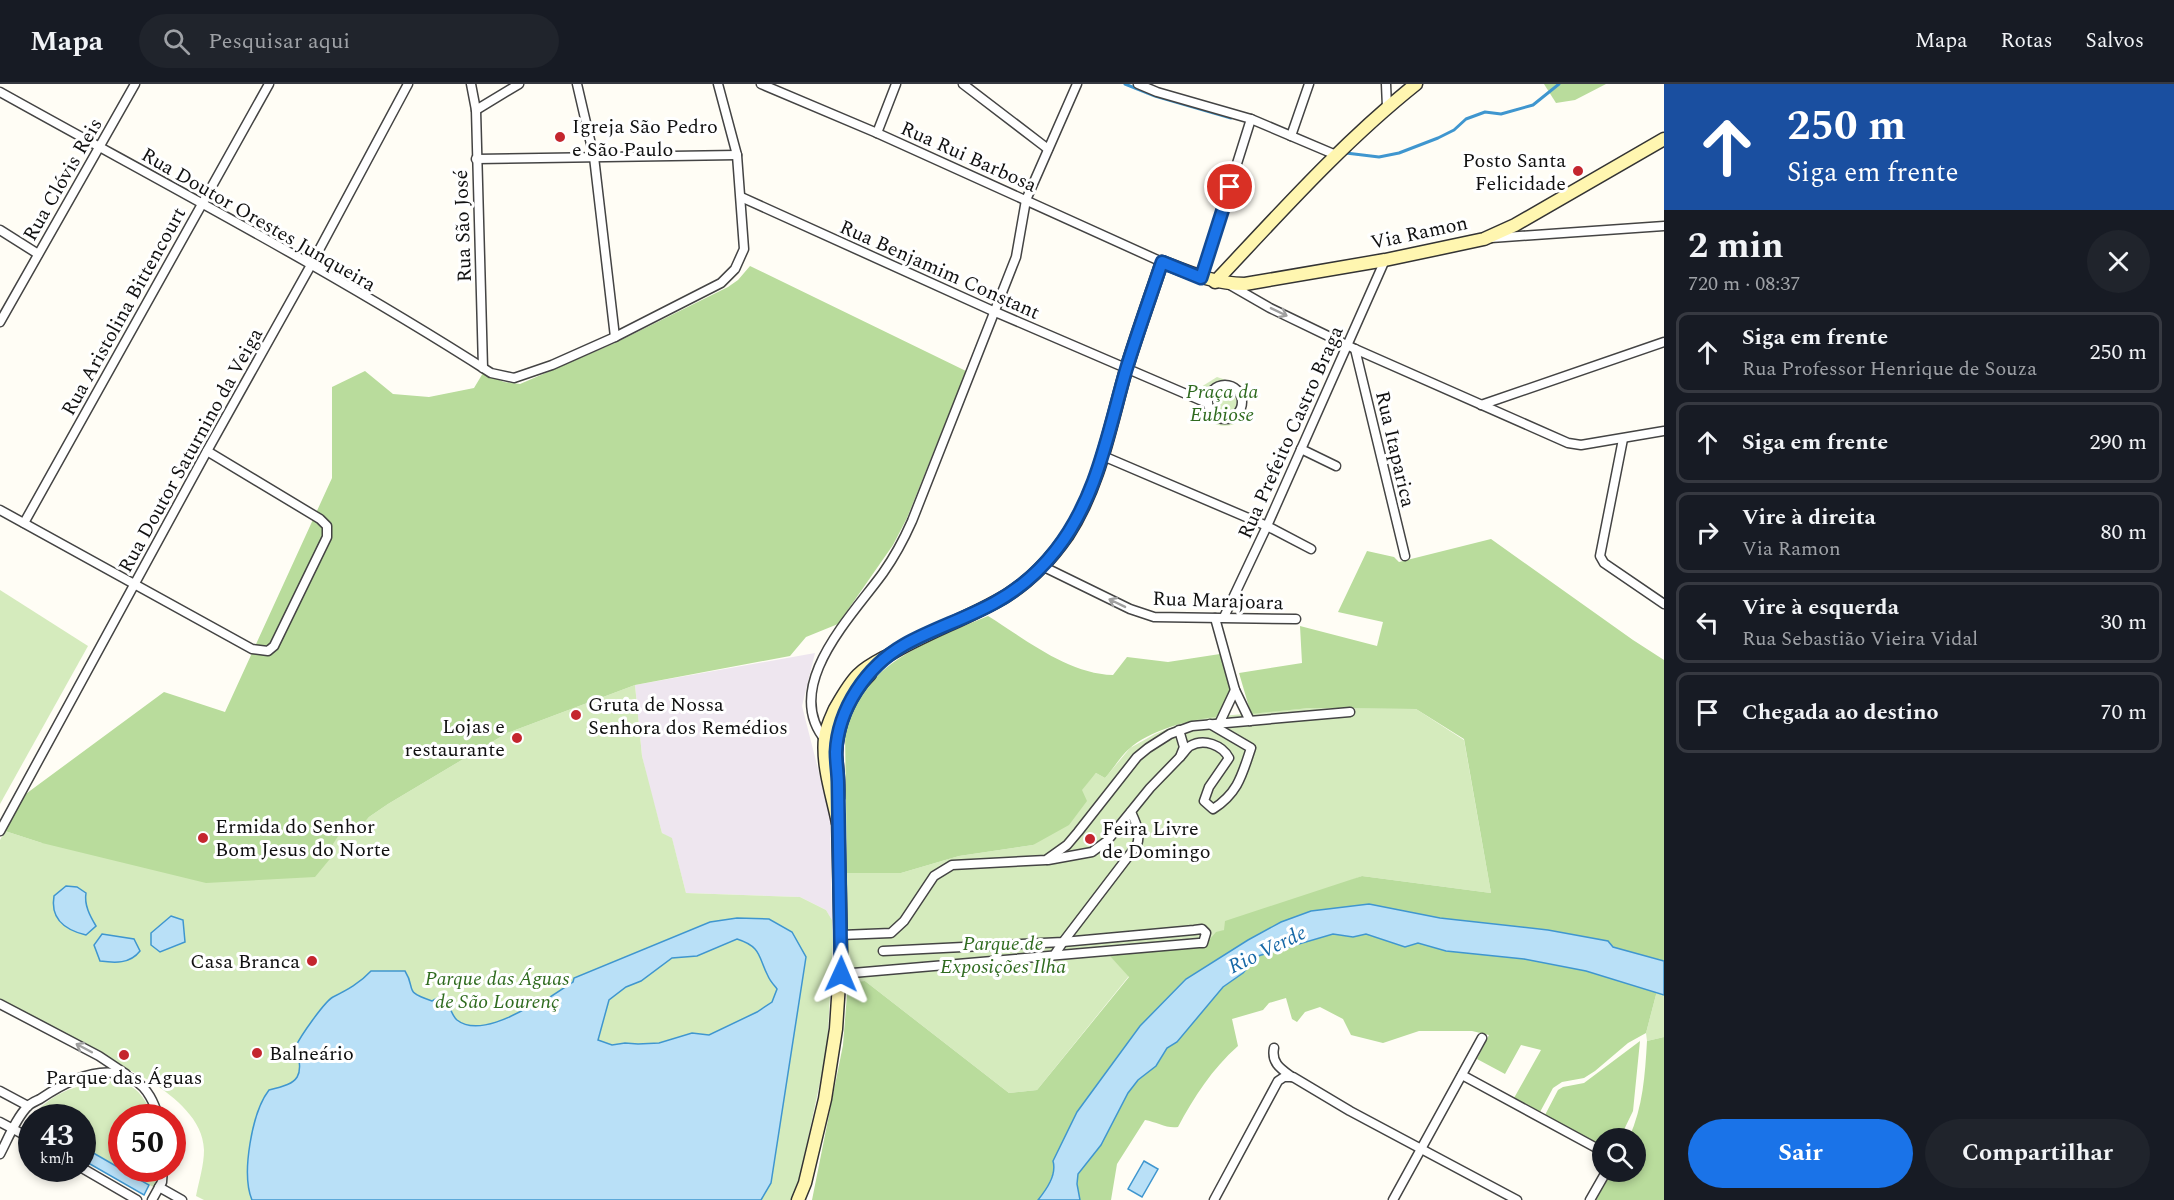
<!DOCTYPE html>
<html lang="pt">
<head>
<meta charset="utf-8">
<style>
  body { margin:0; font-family:Spectral,serif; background:#20242c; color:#f1f3f6; height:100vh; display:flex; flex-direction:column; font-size:22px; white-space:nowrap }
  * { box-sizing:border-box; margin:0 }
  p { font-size:20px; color:#9ea1a6 }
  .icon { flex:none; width:33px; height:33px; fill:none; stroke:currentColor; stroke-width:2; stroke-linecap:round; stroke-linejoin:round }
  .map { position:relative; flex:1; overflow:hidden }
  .side { display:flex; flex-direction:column; background:#171b24; width:510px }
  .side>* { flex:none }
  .guide { background:#1a4fa0; color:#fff; overflow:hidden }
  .fabs { position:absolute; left:1592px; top:1044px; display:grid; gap:12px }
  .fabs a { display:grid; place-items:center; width:54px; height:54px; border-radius:50%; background:#171b24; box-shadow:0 3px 9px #0003; font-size:30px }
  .speed { position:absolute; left:18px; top:1020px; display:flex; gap:12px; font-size:30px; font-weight:700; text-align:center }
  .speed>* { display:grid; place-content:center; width:78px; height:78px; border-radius:50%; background:#171b24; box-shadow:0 3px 9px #0003; line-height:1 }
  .speed small { font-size:15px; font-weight:400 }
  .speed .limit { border:9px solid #d22; background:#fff; color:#111 }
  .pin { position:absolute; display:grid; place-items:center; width:51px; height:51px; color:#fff; margin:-26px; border:3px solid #fff; border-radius:50%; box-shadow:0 2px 6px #0007 }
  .me { position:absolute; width:66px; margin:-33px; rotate:1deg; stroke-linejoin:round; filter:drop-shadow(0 0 4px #0008) }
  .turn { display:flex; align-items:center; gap:21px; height:126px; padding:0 24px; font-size:27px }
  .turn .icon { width:78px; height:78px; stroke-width:2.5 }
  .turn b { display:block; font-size:42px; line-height:51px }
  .round { display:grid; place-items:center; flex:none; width:63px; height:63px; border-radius:32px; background:#20242c }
  .head { display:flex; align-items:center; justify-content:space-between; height:102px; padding:0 24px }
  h1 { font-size:36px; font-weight:700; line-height:45px }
  .action { display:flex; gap:12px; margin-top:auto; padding:12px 24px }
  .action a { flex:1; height:69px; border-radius:36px; background:#1a73e8; color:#fff; font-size:24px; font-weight:700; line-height:69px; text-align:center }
  .action a+a { background:#20242c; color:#f1f3f6 }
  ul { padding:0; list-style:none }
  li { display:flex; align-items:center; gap:18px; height:81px; margin:0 12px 9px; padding:0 12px; border:3px solid #363941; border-radius:12px }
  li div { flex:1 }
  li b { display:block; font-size:22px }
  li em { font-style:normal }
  header { display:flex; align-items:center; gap:36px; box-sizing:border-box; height:84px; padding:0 30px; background:#171b24; border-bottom:2px solid #363941 }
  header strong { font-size:28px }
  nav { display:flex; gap:33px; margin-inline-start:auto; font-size:21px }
  .search { width:420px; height:54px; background:#20242c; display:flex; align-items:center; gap:15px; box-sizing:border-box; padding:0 21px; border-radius:33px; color:#9ea1a6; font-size:22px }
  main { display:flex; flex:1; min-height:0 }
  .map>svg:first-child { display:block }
  .industrial { fill:#eee6ef }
  .green { fill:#d5ebbd }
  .forest { fill:#b9dc9c }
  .water { fill:#b9e0f7; stroke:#3f96cf; stroke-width:1.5; fill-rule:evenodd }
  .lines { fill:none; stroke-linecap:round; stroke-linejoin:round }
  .stream { stroke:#3f96cf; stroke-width:3 }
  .street-casing { stroke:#444; stroke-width:11 }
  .secondary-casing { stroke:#333; stroke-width:15 }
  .street { stroke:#fff; stroke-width:8 }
  .secondary { stroke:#fff6b0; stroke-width:12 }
  .oneway { stroke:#a0a0a0 }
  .route-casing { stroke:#114b97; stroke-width:15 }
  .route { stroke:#1a73e8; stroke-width:10 }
  .poi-dot { fill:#c4262e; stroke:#fff; stroke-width:2 }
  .labels { text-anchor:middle; stroke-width:6; stroke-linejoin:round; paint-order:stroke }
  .poi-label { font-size:20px; fill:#111; stroke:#fff; text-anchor:start }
  .street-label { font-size:20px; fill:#111; stroke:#fff }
  .park-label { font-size:20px; font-style:italic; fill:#2f6b1f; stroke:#fff }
  .water-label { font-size:21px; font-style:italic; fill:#1768a6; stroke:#fff }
</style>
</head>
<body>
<header>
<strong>Mapa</strong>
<div class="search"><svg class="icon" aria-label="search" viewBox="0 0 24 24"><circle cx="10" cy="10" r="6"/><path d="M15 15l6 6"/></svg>Pesquisar aqui</div>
<nav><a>Mapa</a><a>Rotas</a><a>Salvos</a></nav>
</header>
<main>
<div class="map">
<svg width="1664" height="1116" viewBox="0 0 1664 1116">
  <rect width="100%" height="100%" fill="#fffdf5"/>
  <path class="industrial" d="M 815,569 L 802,622 L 830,732 L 832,836 L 826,826 L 800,813 L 686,809 L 672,755 L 662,749 L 649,702 L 642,672 L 635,601 Z"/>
  <g class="green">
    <path d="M 1217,293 L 1238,300 C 1259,332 1230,357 1201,331 L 1198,313 L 1201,303 Z"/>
    <path d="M 0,506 L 88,562 L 0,720 Z"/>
    <path d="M 635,601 L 642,672 L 662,749 L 672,754 L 686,809 L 800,813 L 826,826 L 832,836 L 833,858 L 827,965 L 795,1116 L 204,1116 L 196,1112 C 199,1097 204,1081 204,1066 C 203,1035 175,1014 152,998 L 0,917 L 0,756 L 5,747 L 42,759 L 332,760 L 339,751 L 353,752 L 369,733 L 388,720 L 507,649 Z"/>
    <path d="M 1310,624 L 1416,625 L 1464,656 L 1491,809 L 1362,792 L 1224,846 L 1205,861 L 1194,864 L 1109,871 L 1129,892 L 1037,1006 L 1009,1009 L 865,897 L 848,898 L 847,789 L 901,789 L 959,772 L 1033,761 L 1096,689 L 1105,694 L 1130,664 L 1155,650 L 1187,637 L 1199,634 Z"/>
    <path d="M 1657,907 L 1664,911 L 1664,953 L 1647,957 L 1646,949 Z"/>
    <path d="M 103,997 C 133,997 142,1007 153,1033 L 122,1034 L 122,1084 L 158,1085 L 155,1104 L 83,1063 L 82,1034 L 31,1033 C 54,1008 71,1003 103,997 Z"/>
  </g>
  <g class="forest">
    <path d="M 1544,0 L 1606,0 L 1575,16 L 1556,19 Z"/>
    <path d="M 750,182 L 966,287 L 907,434 L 893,461 L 838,540 L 806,553 L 790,572 L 635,601 L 507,649 L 388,720 L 369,733 L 353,752 L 339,751 L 333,760 L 334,770 L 315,793 L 206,799 L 42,759 L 5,747 L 23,712 L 164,608 L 225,628 L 332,394 L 332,303 L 365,287 L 393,310 L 429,313 L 474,304 L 483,289 L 504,298 L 520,300 L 615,259 L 728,203 L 738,196 Z"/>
    <path d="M 1491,455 L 1633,556 L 1664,576 L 1664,877 L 1612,863 L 1608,857 L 1548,846 L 1440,834 L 1281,838 L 1248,856 L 1186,895 L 1140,942 L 1077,1028 L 1046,1107 L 1038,1116 L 812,1116 L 843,961 L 848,898 L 865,897 L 1009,1009 L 1037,1006 L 1129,893 L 1108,870 L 1194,864 L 1205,861 L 1216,848 L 1224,846 L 1225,837 L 1362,792 L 1491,809 L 1464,655 L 1416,625 L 1310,624 L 1251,630 L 1239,589 L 1302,579 L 1300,542 L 1377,562 L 1383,538 L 1338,528 L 1367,467 L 1394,473 L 1399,478 Z"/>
    <path d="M 988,532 C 1025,555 1068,590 1113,591 L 1127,573 L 1168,578 L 1220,570 L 1232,606 L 1226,620 L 1216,633 C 1191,635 1148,647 1129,665 C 1120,673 1113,685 1105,694 L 1096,689 L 1082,706 L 1087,717 L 1069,741 L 1033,761 L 959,772 L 901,789 L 847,789 L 845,648 C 860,580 931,556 988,532 Z"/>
    <path d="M 1333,850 L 1353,853 L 1366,850 L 1405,863 L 1418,859 L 1446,867 L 1524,875 L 1586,887 L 1657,907 L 1646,949 L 1628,959 L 1595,987 L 1584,994 L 1562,998 L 1553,1004 L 1540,1028 L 1514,1014 L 1541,966 L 1521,961 L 1505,990 L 1477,975 L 1489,951 L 1472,947 L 1419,947 L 1383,959 L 1351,951 L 1343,935 L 1320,923 L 1305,928 L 1297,938 L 1292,935 L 1286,914 L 1269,919 L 1263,926 L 1232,935 L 1238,962 C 1212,985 1194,1013 1178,1043 C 1167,1045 1157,1038 1145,1036 L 1117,1080 L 1111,1116 L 1080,1116 L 1077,1100 L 1078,1090 L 1101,1061 L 1128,1009 L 1138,996 L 1156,982 L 1167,964 L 1177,958 L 1223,903 L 1243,889 L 1259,872 Z"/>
    <path d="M 1664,953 L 1664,1116 L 1596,1116 L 1612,1088 L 1635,1088 L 1635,1054 L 1629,1054 C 1643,1023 1645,991 1647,957 Z"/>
    <path d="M 1640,957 L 1633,1027 L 1620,1054 L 1602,1054 L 1602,1063 L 1545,1031 L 1558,1006 L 1563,1003 L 1584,999 Z"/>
  </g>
  <g class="water">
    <path d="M 66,802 L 77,803 L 86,809 C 84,821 90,832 96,842 L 86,851 C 65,846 50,835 54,812 Z"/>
    <path d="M 1369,820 L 1440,834 L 1548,846 L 1608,857 L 1613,863 L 1664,877 L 1664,911 L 1586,887 L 1524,875 L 1446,867 L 1418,859 L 1405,863 L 1366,850 L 1353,853 L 1333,850 L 1258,872 L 1243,889 L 1223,903 L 1177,958 L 1167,964 L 1156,982 L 1138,996 L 1128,1009 L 1101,1061 L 1078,1090 L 1077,1100 L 1080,1116 L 1038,1116 C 1046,1106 1057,1091 1053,1077 L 1077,1028 L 1140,942 L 1186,895 L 1248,856 L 1281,838 L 1311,827 Z"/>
    <path d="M 171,832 L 183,836 L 185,858 L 160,868 L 151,861 L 151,849 Z"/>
    <path d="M 737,834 L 769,835 L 792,848 L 806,873 L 771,1099 L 761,1116 L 252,1116 C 241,1090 252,1028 269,1006 C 300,999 304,993 296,962 C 300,953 324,918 333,913 C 347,906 360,899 371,887 L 405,887 C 417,906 402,907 432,917 L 445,910 C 449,918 450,930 457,936 C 477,952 516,931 533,920 L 538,921 L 573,898 L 574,894 L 710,838 ZM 737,855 C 762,863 758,873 768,892 C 770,897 774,901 777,905 L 772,918 L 757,928 L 709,951 L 692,949 L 659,959 L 638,960 L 625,959 L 612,961 L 598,956 L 609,916 L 626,903 L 641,897 L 672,874 L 697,872 Z"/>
    <path d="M 102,850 L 134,855 L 140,867 C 130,880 115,879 100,877 L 94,861 Z"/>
    <path d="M 83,1063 L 149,1101 L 144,1111 L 83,1076 Z"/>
    <path d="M 1144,1077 L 1158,1085 L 1142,1113 L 1128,1105 Z"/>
  </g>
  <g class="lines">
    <g class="stream">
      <path d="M 1125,0 L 1155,12 L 1231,34"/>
      <path d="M 1346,69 L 1379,73 L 1399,69 L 1438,54 L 1454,46 L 1466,35 L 1485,28 L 1501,30 L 1533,21 L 1559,0"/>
    </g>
    <g class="street-casing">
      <g id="street">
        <path d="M 471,0 L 476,26 L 483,284"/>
        <path d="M 577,0 L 594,73 L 615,253"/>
        <path d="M 761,0 L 877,49 L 1162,178"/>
        <path d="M 963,0 L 1048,65"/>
        <path d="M 1138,0 L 1157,8 L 1251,35 L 1336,71"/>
        <path d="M 1386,0 L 1387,23"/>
        <path d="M 0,8 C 165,100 332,187 491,289 L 514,294 L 552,281 L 615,253 L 721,199 L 735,185 L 744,165 L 737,71 L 718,0"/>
        <path d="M 476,26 L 519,0"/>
        <path d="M 877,49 L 896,0"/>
        <path d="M 1291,52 L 1309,0"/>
        <path d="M 476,75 L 737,71"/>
        <path d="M 741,113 L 993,227 L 1207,319"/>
        <path d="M 0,146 L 38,170"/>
        <path d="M 1491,154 L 1664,142"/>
        <path d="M 1201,194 L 1251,35"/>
        <path d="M 1230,201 L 1270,224 L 1355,265 L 1568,359 L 1581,361 L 1664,347"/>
        <path d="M 0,238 L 135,0"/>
        <path d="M 1355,265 L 1405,472"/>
        <circle cx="1225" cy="318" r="17"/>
        <path d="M 1481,321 L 1664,258"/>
        <path d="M 1623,355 L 1600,472 L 1604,479 L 1664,520"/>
        <path d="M 1301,365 L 1336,382"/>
        <path d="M 1103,372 L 1267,442 L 1311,465"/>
        <path d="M 0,426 L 252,565 L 268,567 L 274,562 L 327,453 L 327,442 L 320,435 L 207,367"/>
        <path d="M 24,439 L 269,0"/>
        <path d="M 1042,482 L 1130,525 L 1154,533 L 1296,535"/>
        <path d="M 1224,533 L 1267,442 L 1385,176"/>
        <path d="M 1215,534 L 1235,606 L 1250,637"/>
        <path d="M 1220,638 L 1235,606"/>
        <path d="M 826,657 C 780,603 852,532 883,489 C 895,472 904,455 912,437 L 1016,173 L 1026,116 L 1077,0"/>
        <path d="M 1180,673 C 1183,670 1187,664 1190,662 C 1204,654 1222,661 1229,674 L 1209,703 L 1204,717 L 1213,725 C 1238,709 1242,691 1251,664 L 1210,640"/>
        <path d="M 0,747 L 207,367 L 311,181 L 408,0"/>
        <path d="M 1048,776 L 1092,768 L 1107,757 L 1150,704 L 1180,673 L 1184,663 L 1179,646"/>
        <path d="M 841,851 L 891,849 L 904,837 L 934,792 L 952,781 L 1046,776 L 1067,761 L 1078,748 L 1137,673 L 1148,664 L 1170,650 L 1192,642 L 1350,628"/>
        <path d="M 1055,870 L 1063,858 L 1137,761 C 1141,749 1136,739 1131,728"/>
        <path d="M 841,890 L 1199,859 L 1203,859 L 1206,849 L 1202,845 L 1194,846 L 1063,858 L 883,867"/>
        <path d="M 0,920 L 99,972 L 126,990"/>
        <path d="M 1274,964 C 1271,979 1281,985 1292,993"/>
        <path d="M 1462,991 L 1602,1067"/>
        <path d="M 0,1007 L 28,1022"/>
        <path d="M 0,1038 L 32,1055"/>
        <path d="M 0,1070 C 8,1055 16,1034 28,1022 C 31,1019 36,1017 40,1015 C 65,998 104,977 134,996 C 148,1004 154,1019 159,1034"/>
        <path d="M 82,1084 L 137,1116"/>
        <path d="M 159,1103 L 182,1116"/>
        <path d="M 152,1116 L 162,1098 L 163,1084"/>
        <path d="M 1214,1116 L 1278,997 L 1284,993 L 1293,993 L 1350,1027 L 1517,1116"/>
        <path d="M 1393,1116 L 1482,954"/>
        <path d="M 1590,1116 L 1606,1088"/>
      </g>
    </g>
    <g class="secondary-casing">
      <g id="secondary">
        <path d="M 1215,198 C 1280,129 1342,59 1416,0"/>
        <path d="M 838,714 C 839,699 837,685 836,671 C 836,643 849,610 870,590"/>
        <path d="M 838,739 C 833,713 822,682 825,654 C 826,644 831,634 835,625 C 842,613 849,600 858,591 C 867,582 878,577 889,571 C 926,548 968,535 1006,512 C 1030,497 1051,475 1067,452 C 1100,402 1110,342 1126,286 C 1137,250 1150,214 1162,178 C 1190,189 1215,200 1245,200 L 1385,176 L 1484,155 L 1515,141 L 1664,55"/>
        <path d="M 798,1116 L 805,1099 L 825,1015 L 836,945 L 841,869 L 838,731"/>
      </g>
    </g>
    <use href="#street" class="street"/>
    <use href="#secondary" class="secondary"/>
  </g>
  <defs><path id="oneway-shaft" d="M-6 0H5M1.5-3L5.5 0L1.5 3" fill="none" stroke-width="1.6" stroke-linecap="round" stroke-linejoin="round" transform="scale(1.5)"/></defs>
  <g class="oneway">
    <use href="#oneway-shaft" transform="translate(1279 228) rotate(26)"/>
    <use href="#oneway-shaft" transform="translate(1117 519) rotate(-154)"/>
    <use href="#oneway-shaft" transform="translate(84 964) rotate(-152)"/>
  </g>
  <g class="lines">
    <g class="route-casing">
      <path id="route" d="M 841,890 L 838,700 C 838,690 836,679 836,668 C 838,625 866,583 904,561 C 932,545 965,535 994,519 C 1018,506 1039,488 1056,466 C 1097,414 1108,348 1126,286 C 1137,250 1150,214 1162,178 L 1201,194 L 1230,103"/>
    </g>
    <use href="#route" class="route"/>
  </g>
  <g class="poi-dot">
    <circle cx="560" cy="53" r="6"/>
    <circle cx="1578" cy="87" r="6"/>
    <circle cx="576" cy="631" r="6"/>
    <circle cx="517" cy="654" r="6"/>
    <circle cx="203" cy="754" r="6"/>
    <circle cx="1090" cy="755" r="6"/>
    <circle cx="312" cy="877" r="6"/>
    <circle cx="257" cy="969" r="6"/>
    <circle cx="124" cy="971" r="6"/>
  </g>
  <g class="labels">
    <g class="poi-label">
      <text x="572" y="49">Igreja São Pedro<tspan x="572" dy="23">e São Paulo</tspan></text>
      <text x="1566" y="83" text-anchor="end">Posto Santa<tspan x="1566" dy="23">Felicidade</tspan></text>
      <text x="588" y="627">Gruta de Nossa<tspan x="588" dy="23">Senhora dos Remédios</tspan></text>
      <text x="505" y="649" text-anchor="end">Lojas e<tspan x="505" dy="23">restaurante</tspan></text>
      <text x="215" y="749">Ermida do Senhor<tspan x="215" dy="23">Bom Jesus do Norte</tspan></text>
      <text x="1102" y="751">Feira Livre<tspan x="1102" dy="23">de Domingo</tspan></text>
      <text x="300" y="884" text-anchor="end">Casa Branca</text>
      <text x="269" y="976">Balneário</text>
      <text x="124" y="1000" text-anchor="middle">Parque das Águas</text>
    </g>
    <g class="street-label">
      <text transform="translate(969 72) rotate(24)" y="7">Rua Rui Barbosa</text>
      <text transform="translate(62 95) rotate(-60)" y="7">Rua Clóvis Reis</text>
      <text transform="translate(259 135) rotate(30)" y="7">Rua Doutor Orestes Junqueira</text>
      <text transform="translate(462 142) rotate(-92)" y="7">Rua São José</text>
      <text transform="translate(1419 148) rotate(-12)" y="7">Via Ramon</text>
      <text transform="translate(940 185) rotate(24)" y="7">Rua Benjamim Constant</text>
      <text transform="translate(123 227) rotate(-61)" y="7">Rua Aristolina Bittencourt</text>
      <text transform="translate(1290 348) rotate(-66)" y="7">Rua Prefeito Castro Braga</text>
      <text transform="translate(1396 365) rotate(77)" y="7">Rua Itaparica</text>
      <text transform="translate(190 366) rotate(-61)" y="7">Rua Doutor Saturnino da Veiga</text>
      <text transform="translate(1218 516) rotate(2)" y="7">Rua Marajoara</text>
    </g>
    <g class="park-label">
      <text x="1222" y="314">Praça da<tspan x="1222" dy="23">Eubiose</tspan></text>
      <text x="1003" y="866">Parque de<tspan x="1003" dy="23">Exposições Ilha</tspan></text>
      <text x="497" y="901">Parque das Águas<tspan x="497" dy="23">de São Lourenç</tspan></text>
    </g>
    <g class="water-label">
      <text transform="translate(1267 865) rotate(-26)" y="7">Rio Verde</text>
    </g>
  </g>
</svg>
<div class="fabs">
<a><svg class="icon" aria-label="search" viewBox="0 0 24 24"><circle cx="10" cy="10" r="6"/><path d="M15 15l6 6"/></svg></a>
</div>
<div class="speed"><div>43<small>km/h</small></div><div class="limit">50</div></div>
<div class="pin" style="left:1230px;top:103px;background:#d93025"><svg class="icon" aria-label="arrive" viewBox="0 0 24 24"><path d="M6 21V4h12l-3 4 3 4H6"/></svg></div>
<svg class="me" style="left:841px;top:890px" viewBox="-20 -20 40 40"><path d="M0-17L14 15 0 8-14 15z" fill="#1a73e8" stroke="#fff" stroke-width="4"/></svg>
</div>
<section class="side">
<div class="guide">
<div class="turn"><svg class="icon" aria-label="ahead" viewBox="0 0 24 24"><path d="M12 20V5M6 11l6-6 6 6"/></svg><div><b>250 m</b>Siga em frente</div></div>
</div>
<div class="head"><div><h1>2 min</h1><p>720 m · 08:37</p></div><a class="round"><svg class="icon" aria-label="close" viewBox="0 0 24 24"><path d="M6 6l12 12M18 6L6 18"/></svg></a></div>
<ul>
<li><svg class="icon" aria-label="ahead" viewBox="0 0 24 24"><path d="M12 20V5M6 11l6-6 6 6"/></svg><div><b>Siga em frente</b><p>Rua Professor Henrique de Souza</p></div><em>250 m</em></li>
<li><svg class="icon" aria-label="ahead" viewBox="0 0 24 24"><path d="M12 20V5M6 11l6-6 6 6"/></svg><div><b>Siga em frente</b></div><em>290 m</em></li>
<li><svg class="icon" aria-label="right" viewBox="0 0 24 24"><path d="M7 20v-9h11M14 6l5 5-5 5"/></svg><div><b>Vire à direita</b><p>Via Ramon</p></div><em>80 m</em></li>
<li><svg class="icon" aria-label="left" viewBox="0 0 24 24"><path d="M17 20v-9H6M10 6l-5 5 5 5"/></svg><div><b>Vire à esquerda</b><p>Rua Sebastião Vieira Vidal</p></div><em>30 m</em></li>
<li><svg class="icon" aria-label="arrive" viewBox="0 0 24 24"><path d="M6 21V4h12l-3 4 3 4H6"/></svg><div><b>Chegada ao destino</b></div><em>70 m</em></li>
</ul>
<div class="action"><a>Sair</a><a>Compartilhar</a></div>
</section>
</main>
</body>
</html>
